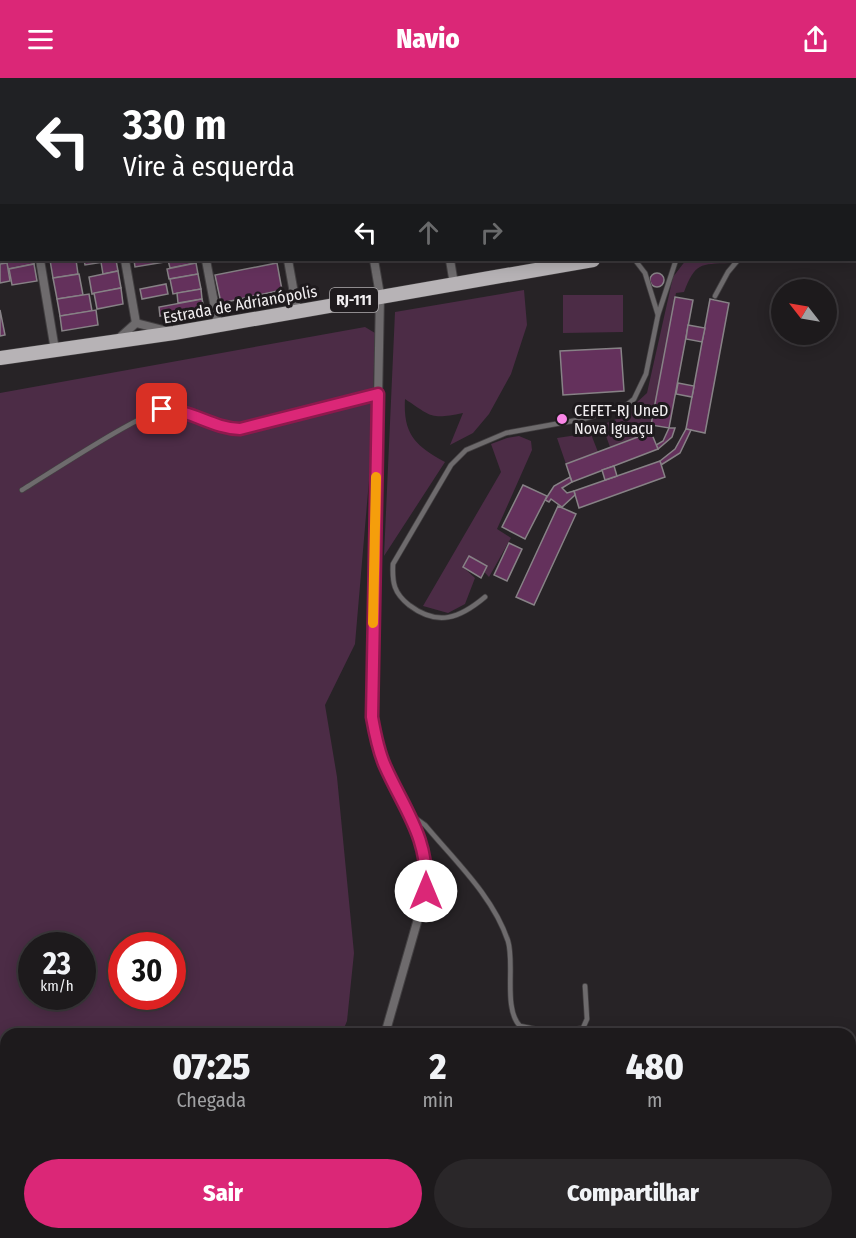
<!DOCTYPE html>
<html lang="pt">
<head>
<meta charset="utf-8">
<style>
  body { margin:0; font-family:"Fira Sans Condensed",sans-serif; background:#2a2729; color:#f1f3f6; height:100vh; display:flex; flex-direction:column; font-size:22px; white-space:nowrap }
  * { box-sizing:border-box; margin:0 }
  p { font-size:20px; color:#a0a1a3 }
  .icon { flex:none; width:33px; height:33px; fill:none; stroke:currentColor; stroke-width:2; stroke-linecap:round; stroke-linejoin:round }
  .map { position:relative; flex:1; overflow:hidden }
  .side { position:absolute; left:0px; top:950px; width:856px; height:212px; display:flex; flex-direction:column; background:#1d1a1c; border-radius:18px 18px 0 0; box-shadow:0 3px 15px #0003,0 0 0 2px #3b383b }
  .side>* { flex:none }
  .banner { position:absolute; left:0px; top:0px; width:856px; height:183px; box-shadow:0 3px 15px #0003,0 0 0 2px #3b383b; background:#202124; color:#fff; overflow:hidden }
  .needle { width:39px; rotate:301deg }
  .tools { position:absolute; left:771px; top:201px; display:grid; gap:12px }
  .tools a { display:grid; place-items:center; width:66px; height:66px; border-radius:50%; background:#1d1a1c; box-shadow:0 3px 15px #0003,0 0 0 2px #3b383b; font-size:30px }
  .speed { position:absolute; left:18px; top:854px; display:flex; gap:12px; font-size:30px; font-weight:700; text-align:center }
  .speed>* { display:grid; place-content:center; width:78px; height:78px; border-radius:50%; background:#1d1a1c; box-shadow:0 3px 15px #0003,0 0 0 2px #3b383b; line-height:1 }
  .speed small { font-size:15px; font-weight:400 }
  .speed .limit { border:9px solid #d22; background:#fff; color:#111 }
  .pin { position:absolute; display:grid; place-items:center; width:51px; height:51px; color:#fff; margin:-26px; border-radius:12px; box-shadow:0 3px 9px #0006 }
  .me { position:absolute; width:66px; margin:-33px; rotate:0deg; stroke-linejoin:round; filter:drop-shadow(0 0 4px #0008) }
  .turn { display:flex; align-items:center; gap:21px; height:126px; padding:0 24px; font-size:27px }
  .turn .icon { width:78px; height:78px; stroke-width:2.5 }
  .turn b { display:block; font-size:42px; line-height:51px }
  .lanes { display:flex; align-items:center; height:57px; padding:0 24px; background:#0003; justify-content:center; gap:30px; direction:ltr }
  .lanes .off { opacity:.35 }
  .eta { display:flex; justify-content:space-evenly; align-items:center; height:102px; text-align:center }
  .eta b { font-size:36px; font-weight:800; line-height:42px }
  .button { display:flex; gap:12px; margin-top:auto; padding:12px 24px }
  .button a { flex:1; height:69px; border-radius:36px; background:#db2777; color:#fff; font-size:24px; font-weight:800; line-height:69px; text-align:center }
  .button a+a { background:#2a2729; color:#f1f3f6 }
  header { display:flex; justify-content:space-between; align-items:center; height:78px; padding:0 24px; background:#db2777; color:#fff; font-size:27px; font-weight:800 }
  .map>svg:first-child { display:block }
  .green { fill:#4c2c46; fill-rule:evenodd }
  .building { fill:#64315c; stroke:#878286; stroke-width:1.5 }
  .lines { fill:none; stroke-linecap:round; stroke-linejoin:round }
  .service-casing { stroke:#434042; stroke-width:6 }
  .minor-casing { stroke:#434042; stroke-width:10 }
  .primary-casing { stroke:#434042; stroke-width:15 }
  .service { stroke:#6e6b6d; stroke-width:4.5 }
  .minor { stroke:#6e6b6d; stroke-width:8 }
  .primary { stroke:#b7b3b6; stroke-width:14 }
  .route-casing { stroke:#8e194d; stroke-width:15 }
  .route { stroke:#db2777; stroke-width:10 }
  .slow { stroke:#f59e0b; stroke-width:10 }
  .poi-dot { fill:#fa87e7; stroke:#1e1a1d; stroke-width:2 }
  .labels { text-anchor:middle; stroke-width:6; stroke-linejoin:round; paint-order:stroke }
  .shield { fill:#1e1a1d; stroke:#b2afb1; stroke-width:1.5 }
  .shield-label { font-size:15px; font-weight:bold; fill:#f2eff1 }
  .street-label { font-size:16px; fill:#f2eff1; stroke:#1e1a1d }
  .poi-label { font-size:16px; fill:#f2eff1; stroke:#1e1a1d; text-anchor:start }
</style>
</head>
<body>
<header><svg class="icon" aria-label="menu" viewBox="0 0 24 24"><path d="M4 6h16M4 12h16M4 18h16"/></svg>Navio<svg class="icon" aria-label="share" viewBox="0 0 24 24"><path d="M12 15V3M7 8l5-5 5 5M5 13v7h14v-7"/></svg></header>
<div class="map">
<svg width="856" height="1160" viewBox="0 0 856 1160">
  <rect width="100%" height="100%" fill="#272326"/>
  <g class="green">
    <path d="M 691,0 L 856,0 L 856,64 L 855,2 Z"/>
    <path d="M 686,182 L 727,182 L 730,185 C 700,186 695,185 684,214 L 676,215 L 651,354 L 610,369 L 602,347 L 621,339 L 647,315 L 673,199 Z"/>
    <path d="M 524,212 L 527,247 L 511,296 L 489,336 L 473,355 L 450,367 L 463,335 C 430,342 431,338 405,321 C 403,356 415,368 445,384 L 384,478 L 395,234 Z"/>
    <path d="M 563,217 L 623,217 L 623,254 L 563,255 Z"/>
    <path d="M 365,249 L 375,255 L 371,379 L 355,566 L 325,627 L 337,699 L 354,875 L 347,943 L 342,955 L 6,956 L 6,1155 L 279,1155 L 277,1160 L 0,1160 L 0,315 ZM 32,867 L 82,867 L 82,918 L 32,918 ZM 122,867 L 172,867 L 172,918 L 122,918 Z"/>
    <path d="M 587,346 L 598,374 L 566,386 L 557,360 L 577,357 Z"/>
    <path d="M 519,358 L 531,363 L 532,372 L 497,451 L 511,460 L 489,499 L 469,478 L 463,489 L 475,500 L 465,526 L 448,535 L 423,528 L 501,394 L 491,366 L 507,360 Z"/>
  </g>
  <g class="building">
    <path d="M 6,182 L 33,182 L 34,186 L 8,191 Z"/>
    <path d="M 50,182 L 76,182 L 78,196 L 53,200 Z"/>
    <path d="M 84,182 L 116,182 L 85,187 Z"/>
    <path d="M 116,182 L 118,193 L 103,196 L 101,184 Z"/>
    <path d="M 134,182 L 164,182 L 164,184 L 135,189 Z"/>
    <path d="M 168,182 L 196,182 L 196,185 L 170,190 Z"/>
    <path d="M 7,185 L 10,203 L 0,205 L 0,186 Z"/>
    <path d="M 196,185 L 198,196 L 169,201 L 167,191 Z"/>
    <path d="M 277,185 L 282,212 L 221,225 L 215,197 Z"/>
    <path d="M 34,186 L 37,203 L 12,207 L 9,191 Z"/>
    <path d="M 118,193 L 121,210 L 92,216 L 89,199 Z"/>
    <circle cx="657" cy="202" r="7"/>
    <path d="M 79,196 L 83,217 L 57,221 L 53,200 Z"/>
    <path d="M 198,196 L 201,211 L 173,216 L 170,201 Z"/>
    <path d="M 166,206 L 168,216 L 142,221 L 140,211 Z"/>
    <path d="M 121,210 L 123,226 L 97,231 L 94,215 Z"/>
    <path d="M 201,211 L 202,221 L 178,225 L 177,215 Z"/>
    <path d="M 89,216 L 92,233 L 60,238 L 57,221 Z"/>
    <path d="M 675,219 L 693,222 L 669,350 L 651,347 Z"/>
    <path d="M 202,221 L 204,230 L 160,238 L 159,229 Z"/>
    <path d="M 710,221 L 729,225 L 705,355 L 686,351 Z"/>
    <path d="M 0,232 L 5,257 L 0,258 Z"/>
    <path d="M 96,232 L 98,247 L 62,253 L 60,238 Z"/>
    <path d="M 688,247 L 705,250 L 702,264 L 686,261 Z"/>
    <path d="M 621,270 L 624,313 L 563,317 L 560,273 Z"/>
    <path d="M 678,305 L 694,308 L 692,319 L 676,316 Z"/>
    <path d="M 669,350 L 675,350 L 672,359 L 658,371 L 656,367 L 663,363 Z"/>
    <path d="M 686,351 L 691,352 L 680,375 L 661,387 L 660,383 L 675,371 Z"/>
    <path d="M 651,354 L 658,371 L 572,404 L 566,386 Z"/>
    <path d="M 660,383 L 665,399 L 579,430 L 574,413 Z"/>
    <path d="M 614,388 L 617,398 L 605,402 L 602,392 Z"/>
    <path d="M 570,399 L 572,404 L 562,410 L 567,415 L 574,413 L 575,417 L 562,429 L 551,421 L 549,424 L 545,422 L 554,408 Z"/>
    <path d="M 523,407 L 547,418 L 525,461 L 502,449 Z"/>
    <path d="M 558,428 L 576,436 L 534,527 L 516,519 Z"/>
    <path d="M 509,465 L 522,471 L 507,503 L 494,497 Z"/>
    <path d="M 469,478 L 487,488 L 481,500 L 463,489 Z"/>
  </g>
  <g class="lines">
    <g class="service-casing">
      <g id="service">
        <path d="M 635,182 L 645,195 L 658,237"/>
        <path d="M 715,218 L 728,194 L 738,182"/>
        <path d="M 22,412 C 47,397 145,332 166,331 C 193,331 214,350 240,351 L 378,316"/>
        <path d="M 485,519 C 460,540 438,549 409,527 C 394,515 392,505 393,486 L 451,387 L 466,372 L 506,355 L 583,341 L 624,329 L 634,321 L 646,296 L 658,237 L 676,182"/>
        <path d="M 411,737 L 425,747 C 455,783 493,818 508,863 C 515,885 503,931 520,948 L 555,955 L 583,950 L 587,941 L 585,908"/>
      </g>
    </g>
    <g class="minor-casing">
      <g id="minor">
        <path d="M 10,0 L 10,2"/>
        <path d="M 93,0 L 93,2"/>
        <path d="M 174,0 L 174,2"/>
        <path d="M 256,0 L 257,2"/>
        <path d="M 339,0 L 339,2"/>
        <path d="M 420,0 L 420,2"/>
        <path d="M 500,0 L 500,2"/>
        <path d="M 576,0 L 578,2"/>
        <path d="M 40,182 L 55,272"/>
        <path d="M 125,182 L 136,245"/>
        <path d="M 206,182 L 218,246"/>
        <path d="M 288,182 L 297,232"/>
        <path d="M 374,182 L 380,217 L 372,639 C 375,656 378,672 385,688 C 404,733 429,760 426,813 L 385,956"/>
        <path d="M 450,182 L 454,206"/>
        <path d="M 117,262 L 136,245 L 171,254"/>
        <path d="M 553,1155 L 556,1160"/>
        <path d="M 325,1160 L 326,1155"/>
        <path d="M 463,1160 L 464,1155"/>
      </g>
    </g>
    <g class="primary-casing">
      <g id="primary">
        <path d="M 855,133 L 856,133"/>
        <path d="M 0,280 L 174,255 L 593,182"/>
      </g>
    </g>
    <use href="#service" class="service"/>
    <use href="#minor" class="minor"/>
    <use href="#primary" class="primary"/>
  </g>
  <g class="lines">
    <g class="route-casing">
      <path id="route" d="M 162,331 C 193,332 211,350 240,351 L 378,316 L 372,639 C 375,656 378,672 385,688 C 405,733 429,760 426,813"/>
    </g>
    <use href="#route" class="route"/>
    <path class="slow" d="M 373,545 L 376,399"/>
  </g>
  <circle class="poi-dot" cx="562" cy="341" r="6"/>
  <g class="labels">
    <rect class="shield" x="330" y="210" width="48" height="24" rx="4.5"/>
    <g class="shield-label">
      <text x="354" y="227">RJ-111</text>
    </g>
    <g class="street-label">
      <text transform="translate(240 226) rotate(-10)" y="6">Estrada de Adrianópolis</text>
    </g>
    <g class="poi-label">
      <text x="574" y="338">CEFET-RJ UneD<tspan x="574" dy="18">Nova Iguaçu</tspan></text>
    </g>
  </g>
</svg>
<div class="tools">
<a><svg class="needle" viewBox="-14 -14 28 28"><path d="M0-13l5 13h-10z" fill="#e53935"/><path d="M0 13l5-13h-10z" fill="#a0a1a3"/></svg></a>
</div>
<div class="speed"><div>23<small>km/h</small></div><div class="limit">30</div></div>
<div class="pin" style="left:162px;top:331px;background:#d93025"><svg class="icon" aria-label="arrive" viewBox="0 0 24 24"><path d="M6 21V4h12l-3 4 3 4H6"/></svg></div>
<svg class="me" style="left:426px;top:813px" viewBox="-20 -20 40 40"><circle r="19" fill="#fff"/><path d="M0-13L10 11 0 6-10 11z" fill="#db2777"/></svg>
<div class="banner">
<div class="turn"><svg class="icon" aria-label="left" viewBox="0 0 24 24"><path d="M17 20v-9H6M10 6l-5 5 5 5"/></svg><div><b>330 m</b>Vire à esquerda</div></div>
<div class="lanes"><svg class="icon" aria-label="left" viewBox="0 0 24 24"><path d="M17 20v-9H6M10 6l-5 5 5 5"/></svg><svg class="icon off" aria-label="ahead" viewBox="0 0 24 24"><path d="M12 20V5M6 11l6-6 6 6"/></svg><svg class="icon off" aria-label="right" viewBox="0 0 24 24"><path d="M7 20v-9h11M14 6l5 5-5 5"/></svg></div>
</div>
<section class="side">
<div class="eta">
<div><b>07:25</b><p>Chegada</p></div>
<div><b>2</b><p>min</p></div>
<div><b>480</b><p>m</p></div>
</div>
<div class="button"><a>Sair</a><a>Compartilhar</a></div>
</section>
</div>
</body>
</html>
